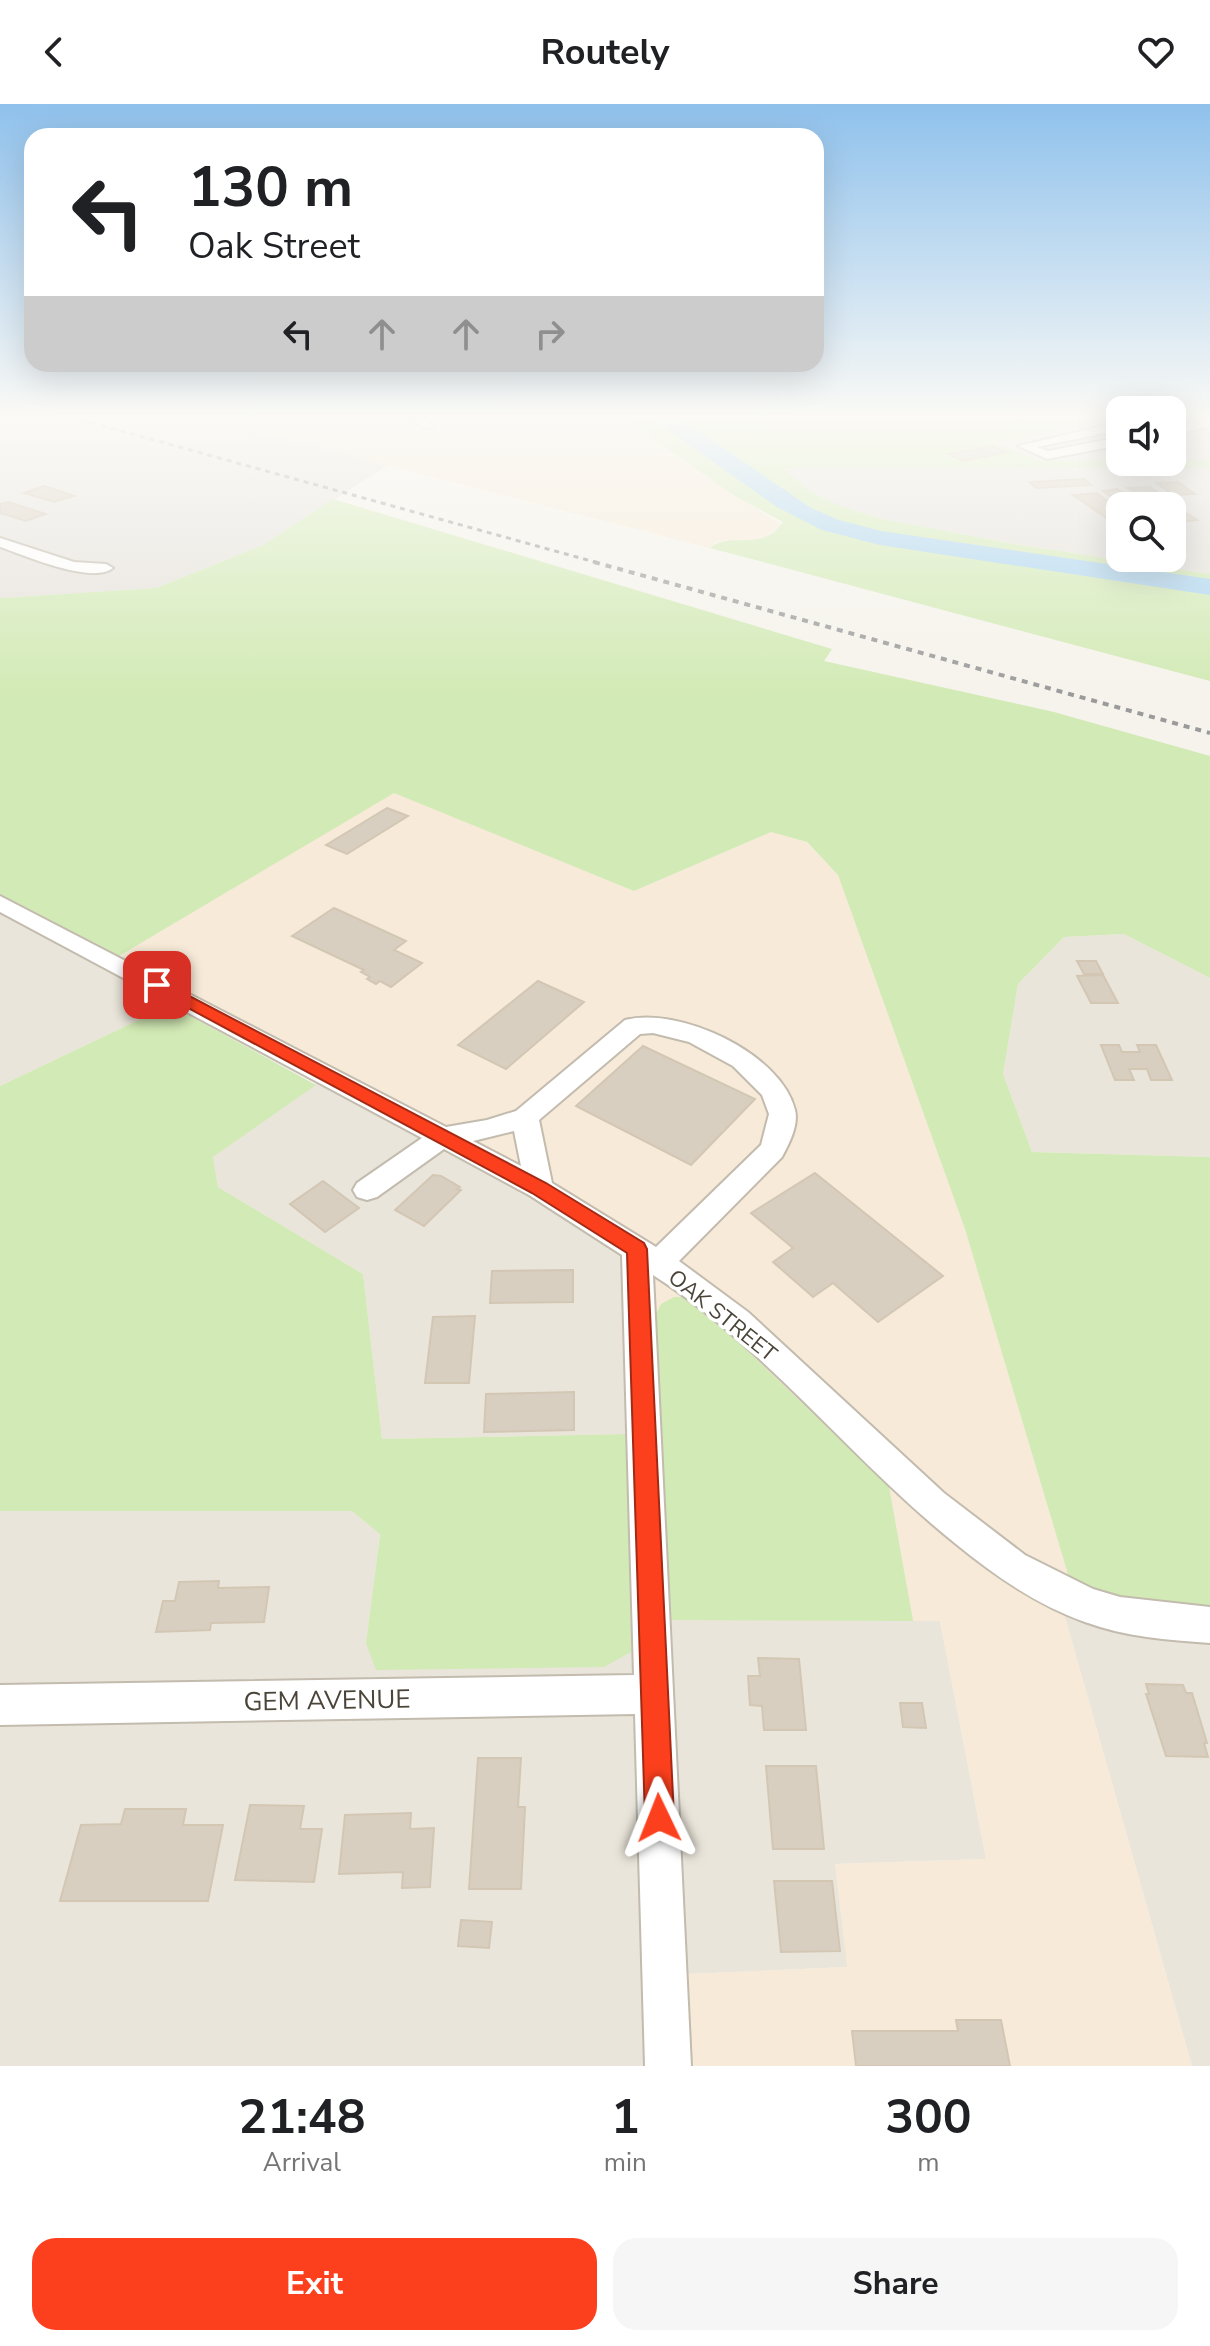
<!DOCTYPE html>
<html lang="en">
<head>
<meta charset="utf-8">
<style>
  body { margin:0; font-family:"Nunito Sans",sans-serif; background:#f6f6f6; color:#202124; height:100vh; display:flex; flex-direction:column; font-size:30px; white-space:nowrap }
  * { box-sizing:border-box; margin:0 }
  p { font-size:26px; color:#757577 }
  .icon { flex:none; width:44px; height:44px; fill:none; stroke:currentColor; stroke-width:2; stroke-linecap:round; stroke-linejoin:round }
  .map { position:relative; height:1962px; overflow:hidden }
  .panel { display:flex; flex-direction:column; background:#fff; flex:1 }
  .panel>* { flex:none }
  .top-card { position:absolute; left:24px; top:24px; width:800px; height:244px; border-radius:24px; box-shadow:0 8px 32px #0002; background:#fff; color:#202124; overflow:hidden }
  .tools { position:absolute; left:1106px; top:292px; display:grid; gap:16px }
  .tools a { display:grid; place-items:center; width:80px; height:80px; border-radius:16px; background:#fff; box-shadow:0 8px 32px #0002; font-size:40px }
  .pin { position:absolute; display:grid; place-items:center; width:68px; height:68px; color:#fff; margin:-34px; border-radius:16px; box-shadow:0 4px 12px #0006 }
  .me { position:absolute; width:88px; margin:-44px; rotate:358deg; stroke-linejoin:round; filter:drop-shadow(0 0 6px #0008) }
  .turn { display:flex; align-items:center; gap:28px; height:168px; padding:0 32px; font-size:36px }
  .turn .icon { width:104px; height:104px; stroke-width:2.5 }
  .turn b { display:block; font-size:56px; line-height:68px }
  .lanes { display:flex; align-items:center; height:76px; padding:0 32px; background:#0003; justify-content:center; gap:40px; direction:ltr }
  .lanes .off { opacity:.35 }
  .eta { display:flex; justify-content:space-evenly; align-items:center; height:136px; text-align:center }
  .eta b { font-size:48px; font-weight:700; line-height:56px }
  .action { display:flex; gap:16px; margin-top:auto; padding:16px 32px }
  .action a { flex:1; height:92px; border-radius:24px; background:#fc3f1d; color:#fff; font-size:32px; font-weight:700; line-height:92px; text-align:center }
  .action a+a { background:#f6f6f6; color:#202124 }
  header { display:flex; justify-content:space-between; align-items:center; height:104px; padding:0 32px; background:#fff; font-size:36px; font-weight:700 }
  .map>svg:first-child { display:block }
  .residential { fill:#eae5da }
  .commercial { fill:#f7ead8 }
  .industrial { fill:#e6e2dd; fill-rule:evenodd }
  .green { fill:#d2eab5 }
  .parking { fill:#e5e3e0 }
  .lines { fill:none; stroke-linecap:round; stroke-linejoin:round }
  .river { fill:#a9d4f2; fill-rule:evenodd }
  .building { fill:#d8cfc1; stroke:#d3c7b4; stroke-width:2 }
  .minor-casing { stroke:#c2bbae; stroke-width:4 }
  .minor { fill:#fff; fill-rule:evenodd }
  .rail-far1 { stroke:#9a9a9a; stroke-width:3; stroke-dasharray:5 5; stroke-linecap:butt }
  .rail { stroke:#9a9a9a; stroke-width:4; stroke-dasharray:6 6; stroke-linecap:butt }
  .route { fill:#fc3f1d; stroke:#a42913; stroke-width:2 }
  .labels { text-anchor:middle; stroke-width:7; stroke-linejoin:round; paint-order:stroke }
  .street-label { font-size:22px; fill:#4b4439; stroke:#fff }
  .near-street-label { font-size:26px; fill:#4b4439; stroke:#fff }
</style>
</head>
<body>
<header><svg class="icon" aria-label="back" viewBox="0 0 24 24"><path d="M15 5l-7 7 7 7"/></svg>Routely<svg class="icon" aria-label="heart" viewBox="0 0 24 24"><path d="M12 20l-8-8c-3-5 5-10 8-4 3-6 11-1 8 4z"/></svg></header>
<div class="map">
<svg width="1210" height="1962" viewBox="0 0 1210 1962">
  <rect width="100%" height="100%" fill="#f6f3ec"/>
  <g class="residential">
    <path d="M 0,809 L 170,901 L 0,982 Z"/>
    <path d="M 1124,830 L 1210,874 L 1210,1053 L 1032,1048 L 1003,970 L 1018,880 L 1064,833 Z"/>
    <path d="M 335,966 L 512,1058 L 652,1139 L 654,1214 L 940,1517 L 986,1755 L 835,1760 L 848,1863 L 688,1870 L 692,1962 L 0,1962 L 0,1407 L 352,1407 L 380,1429 L 366,1539 L 626,1330 L 382,1335 L 363,1170 L 218,1083 L 213,1053 Z"/>
    <path d="M 1070,1477 L 1210,1505 L 1210,1962 L 1192,1962 L 1065,1513 Z"/>
  </g>
  <g class="commercial">
    <path d="M 210,316 L 626,316 L 735,392 L 783,421 L 754,439 L 727,437 L 717,438 L 710,444 Z"/>
    <path d="M 394,688 L 634,787 L 771,728 L 806,738 L 838,771 L 965,1125 L 1070,1477 L 1065,1513 L 1192,1962 L 692,1962 L 688,1870 L 847,1863 L 835,1760 L 986,1755 L 940,1517 L 913,1517 L 889,1382 L 674,1193 L 661,1201 L 654,1214 L 652,1139 L 512,1058 L 119,852 Z"/>
  </g>
  <g class="industrial">
    <path d="M 0,316 L 210,316 L 388,361 L 263,441 L 156,484 L 0,494 Z"/>
    <path d="M 783,364 L 1210,364 L 1210,470 L 1014,440 L 882,415 L 840,402 L 809,387 ZM 1120,402 L 1172,402 L 1172,454 L 1120,454 Z"/>
  </g>
  <g class="green">
    <path d="M 626,316 L 1120,316 L 1120,358 L 1172,358 L 1172,316 L 1210,316 L 1210,364 L 784,364 L 809,387 L 840,402 L 882,415 L 1014,440 L 1210,470 L 1210,577 L 710,444 C 732,426 761,450 783,418 L 735,392 Z"/>
    <path d="M 333,395 L 832,545 L 824,557 L 1054,608 L 1210,652 L 1210,874 L 1124,830 L 1064,833 L 1018,880 L 1003,970 L 1032,1048 L 1210,1053 L 1210,1505 C 1162,1503 1115,1496 1070,1477 L 965,1125 L 838,771 L 807,738 L 771,728 L 634,787 L 394,689 L 119,852 L 0,790 L 0,494 L 156,484 L 263,441 Z"/>
    <path d="M 170,901 L 316,981 L 213,1053 L 218,1083 L 363,1170 L 382,1335 L 626,1330 L 631,1548 L 604,1563 L 376,1566 L 366,1539 L 380,1430 L 352,1407 L 0,1407 L 0,982 Z"/>
    <path d="M 674,1193 L 685,1193 L 710,1211 L 889,1382 L 913,1517 L 670,1516 L 654,1214 L 661,1200 Z"/>
  </g>
  <g class="parking">
    <path d="M 1113,316 L 1120,316 L 1120,356 L 1040,357 L 998,339 Z"/>
    <rect x="1172" y="316" width="38" height="40"/>
  </g>
  <g class="lines">
    <path class="river" d="M 654,316 L 679,316 L 690,321 L 811,404 L 839,416 L 881,427 L 1210,475 L 1210,491 L 880,441 L 822,426 L 777,403 Z"/>
  </g>
  <g class="building">
    <path d="M 992,342 L 1007,348 L 964,357 L 949,350 Z"/>
    <path d="M 1084,375 L 1091,381 L 1036,384 L 1029,378 Z"/>
    <path d="M 1178,378 L 1195,390 L 1173,391 L 1157,379 Z"/>
    <path d="M 44,382 L 74,392 L 54,398 L 24,389 Z"/>
    <path d="M 1150,383 L 1166,394 L 1144,395 L 1128,384 Z"/>
    <path d="M 1117,385 L 1142,402 L 1125,402 L 1103,387 Z"/>
    <path d="M 1096,389 L 1120,406 L 1120,414 L 1108,415 L 1073,391 Z"/>
    <path d="M 8,398 L 46,410 L 26,417 L 0,409 L 0,400 Z"/>
    <path d="M 1172,404 L 1178,404 L 1197,416 L 1179,418 L 1172,413 Z"/>
    <path d="M 387,704 L 408,712 L 347,750 L 326,741 Z"/>
    <path d="M 334,804 L 406,837 L 394,846 L 422,859 L 391,883 L 380,877 L 376,880 L 367,875 L 370,873 L 361,868 L 364,866 L 292,832 Z"/>
    <path d="M 1077,857 L 1096,857 L 1103,870 L 1084,870 Z"/>
    <path d="M 1103,871 L 1118,899 L 1091,899 L 1077,872 Z"/>
    <path d="M 538,877 L 584,898 L 506,965 L 458,941 Z"/>
    <path d="M 1101,941 L 1119,941 L 1122,948 L 1140,948 L 1137,941 L 1156,941 L 1172,976 L 1151,976 L 1147,965 L 1129,965 L 1134,976 L 1115,976 Z"/>
    <path d="M 643,942 L 755,995 L 691,1061 L 576,1002 Z"/>
    <path d="M 815,1069 L 943,1172 L 878,1218 L 833,1179 L 813,1193 L 773,1158 L 793,1144 L 751,1109 Z"/>
    <path d="M 433,1071 L 441,1072 L 460,1083 L 457,1085 L 461,1086 L 424,1122 L 395,1106 Z"/>
    <path d="M 323,1077 L 359,1104 L 325,1128 L 290,1100 Z"/>
    <path d="M 573,1166 L 573,1198 L 490,1199 L 492,1167 Z"/>
    <path d="M 475,1212 L 469,1279 L 425,1279 L 433,1213 Z"/>
    <path d="M 574,1288 L 574,1326 L 484,1328 L 486,1290 Z"/>
    <path d="M 219,1477 L 218,1484 L 269,1483 L 264,1518 L 211,1519 L 210,1526 L 156,1528 L 163,1497 L 175,1497 L 179,1478 Z"/>
    <path d="M 758,1554 L 799,1555 L 806,1626 L 764,1626 L 762,1602 L 750,1601 L 748,1572 L 760,1572 Z"/>
    <path d="M 1146,1580 L 1183,1581 L 1186,1589 L 1192,1589 L 1207,1639 L 1204,1639 L 1208,1653 L 1166,1652 L 1146,1590 L 1149,1590 Z"/>
    <path d="M 900,1599 L 922,1599 L 926,1624 L 903,1623 Z"/>
    <path d="M 478,1654 L 521,1654 L 518,1703 L 525,1703 L 521,1785 L 469,1785 Z"/>
    <path d="M 766,1662 L 816,1662 L 824,1745 L 773,1745 Z"/>
    <path d="M 250,1701 L 304,1702 L 300,1725 L 322,1725 L 314,1778 L 235,1776 Z"/>
    <path d="M 125,1705 L 186,1705 L 183,1721 L 223,1721 L 208,1797 L 60,1797 L 81,1721 L 121,1720 Z"/>
    <path d="M 411,1709 L 410,1725 L 434,1724 L 430,1783 L 402,1784 L 403,1768 L 339,1770 L 345,1711 Z"/>
    <path d="M 774,1777 L 832,1777 L 840,1847 L 781,1848 Z"/>
    <path d="M 461,1816 L 492,1818 L 489,1844 L 458,1842 Z"/>
    <path d="M 956,1916 L 1001,1916 L 1010,1962 L 856,1962 L 852,1927 L 958,1927 Z"/>
  </g>
  <g class="lines">
    <g class="minor-casing">
      <g id="minor">
        <path d="M 410,316 L 425,316 L 433,321 L 427,325 Z"/>
        <path d="M 1210,316 L 1210,323 L 1172,330 L 1172,322 Z"/>
        <path d="M 1120,318 L 1120,326 L 1037,343 L 1048,347 L 1120,333 L 1120,341 L 1047,355 L 1018,342 Z"/>
        <path d="M 0,434 L 74,458 L 106,460 L 113,464 C 92,481 24,451 0,443 Z"/>
        <path d="M 0,792 L 446,1023 L 487,1016 L 516,1007 L 625,916 C 679,902 781,949 795,1006 C 799,1021 789,1040 782,1053 L 679,1157 L 748,1208 L 944,1389 L 1025,1451 L 1093,1485 L 1120,1493 L 1210,1503 L 1210,1539 C 1167,1536 1126,1533 1085,1518 C 1037,1501 995,1472 956,1440 C 851,1356 767,1244 653,1171 L 691,1962 L 645,1962 L 635,1610 L 0,1621 L 0,1581 L 634,1571 L 622,1151 L 529,1091 L 444,1045 L 377,1093 L 367,1096 L 357,1093 L 353,1086 L 357,1079 L 422,1034 L 0,808 ZM 653,929 L 689,938 L 733,962 L 762,991 L 769,1010 L 761,1041 L 656,1143 L 552,1079 L 539,1016 L 640,930 ZM 514,1027 L 521,1062 L 473,1037 Z"/>
      </g>
    </g>
    <use href="#minor" class="minor"/>
    <path class="rail-far1" d="M 82,316 L 602,460"/>
    <path class="rail" d="M 594,458 L 1210,629"/>
  </g>
  <linearGradient id="sky" x2="0" y2="1"><stop stop-color="#8fc1ec"/><stop offset="0.53" stop-color="#fbfaf6"/><stop offset="1" stop-color="#fbfaf6" stop-opacity="0"/></linearGradient>
  <rect width="1210" height="591" fill="url(#sky)"/>
  <path class="route" d="M 157,875 L 546,1079 L 644,1139 L 647,1145 L 674,1714 L 669,1724 L 659,1729 L 649,1724 L 645,1714 L 627,1149 L 532,1089 L 151,884 L 148,881 L 151,877 Z"/>
  <g class="labels">
    <g class="street-label">
      <text transform="translate(723 1211) rotate(39)" y="8">OAK STREET</text>
    </g>
    <g class="near-street-label">
      <text transform="translate(327 1596) rotate(-1)" y="9">GEM AVENUE</text>
    </g>
  </g>
</svg>
<div class="tools">
<a><svg class="icon" aria-label="sound" viewBox="0 0 24 24"><path d="M4 9h4l5-4v14l-5-4H4zM17 9q2 3 0 6"/></svg></a>
<a><svg class="icon" aria-label="search" viewBox="0 0 24 24"><circle cx="10" cy="10" r="6"/><path d="M15 15l6 6"/></svg></a>
</div>
<div class="pin" style="left:157px;top:881px;background:#d93025"><svg class="icon" aria-label="arrive" viewBox="0 0 24 24"><path d="M6 21V4h12l-3 4 3 4H6"/></svg></div>
<svg class="me" style="left:659px;top:1714px" viewBox="-20 -20 40 40"><path d="M0-17L14 15 0 8-14 15z" fill="#fc3f1d" stroke="#fff" stroke-width="4"/></svg>
<div class="top-card">
<div class="turn"><svg class="icon" aria-label="left" viewBox="0 0 24 24"><path d="M17 20v-9H6M10 6l-5 5 5 5"/></svg><div><b>130 m</b>Oak Street</div></div>
<div class="lanes"><svg class="icon" aria-label="left" viewBox="0 0 24 24"><path d="M17 20v-9H6M10 6l-5 5 5 5"/></svg><svg class="icon off" aria-label="ahead" viewBox="0 0 24 24"><path d="M12 20V5M6 11l6-6 6 6"/></svg><svg class="icon off" aria-label="ahead" viewBox="0 0 24 24"><path d="M12 20V5M6 11l6-6 6 6"/></svg><svg class="icon off" aria-label="right" viewBox="0 0 24 24"><path d="M7 20v-9h11M14 6l5 5-5 5"/></svg></div>
</div>
</div>
<section class="panel">
<div class="eta">
<div><b>21:48</b><p>Arrival</p></div>
<div><b>1</b><p>min</p></div>
<div><b>300</b><p>m</p></div>
</div>
<div class="action"><a>Exit</a><a>Share</a></div>
</section>
</body>
</html>
